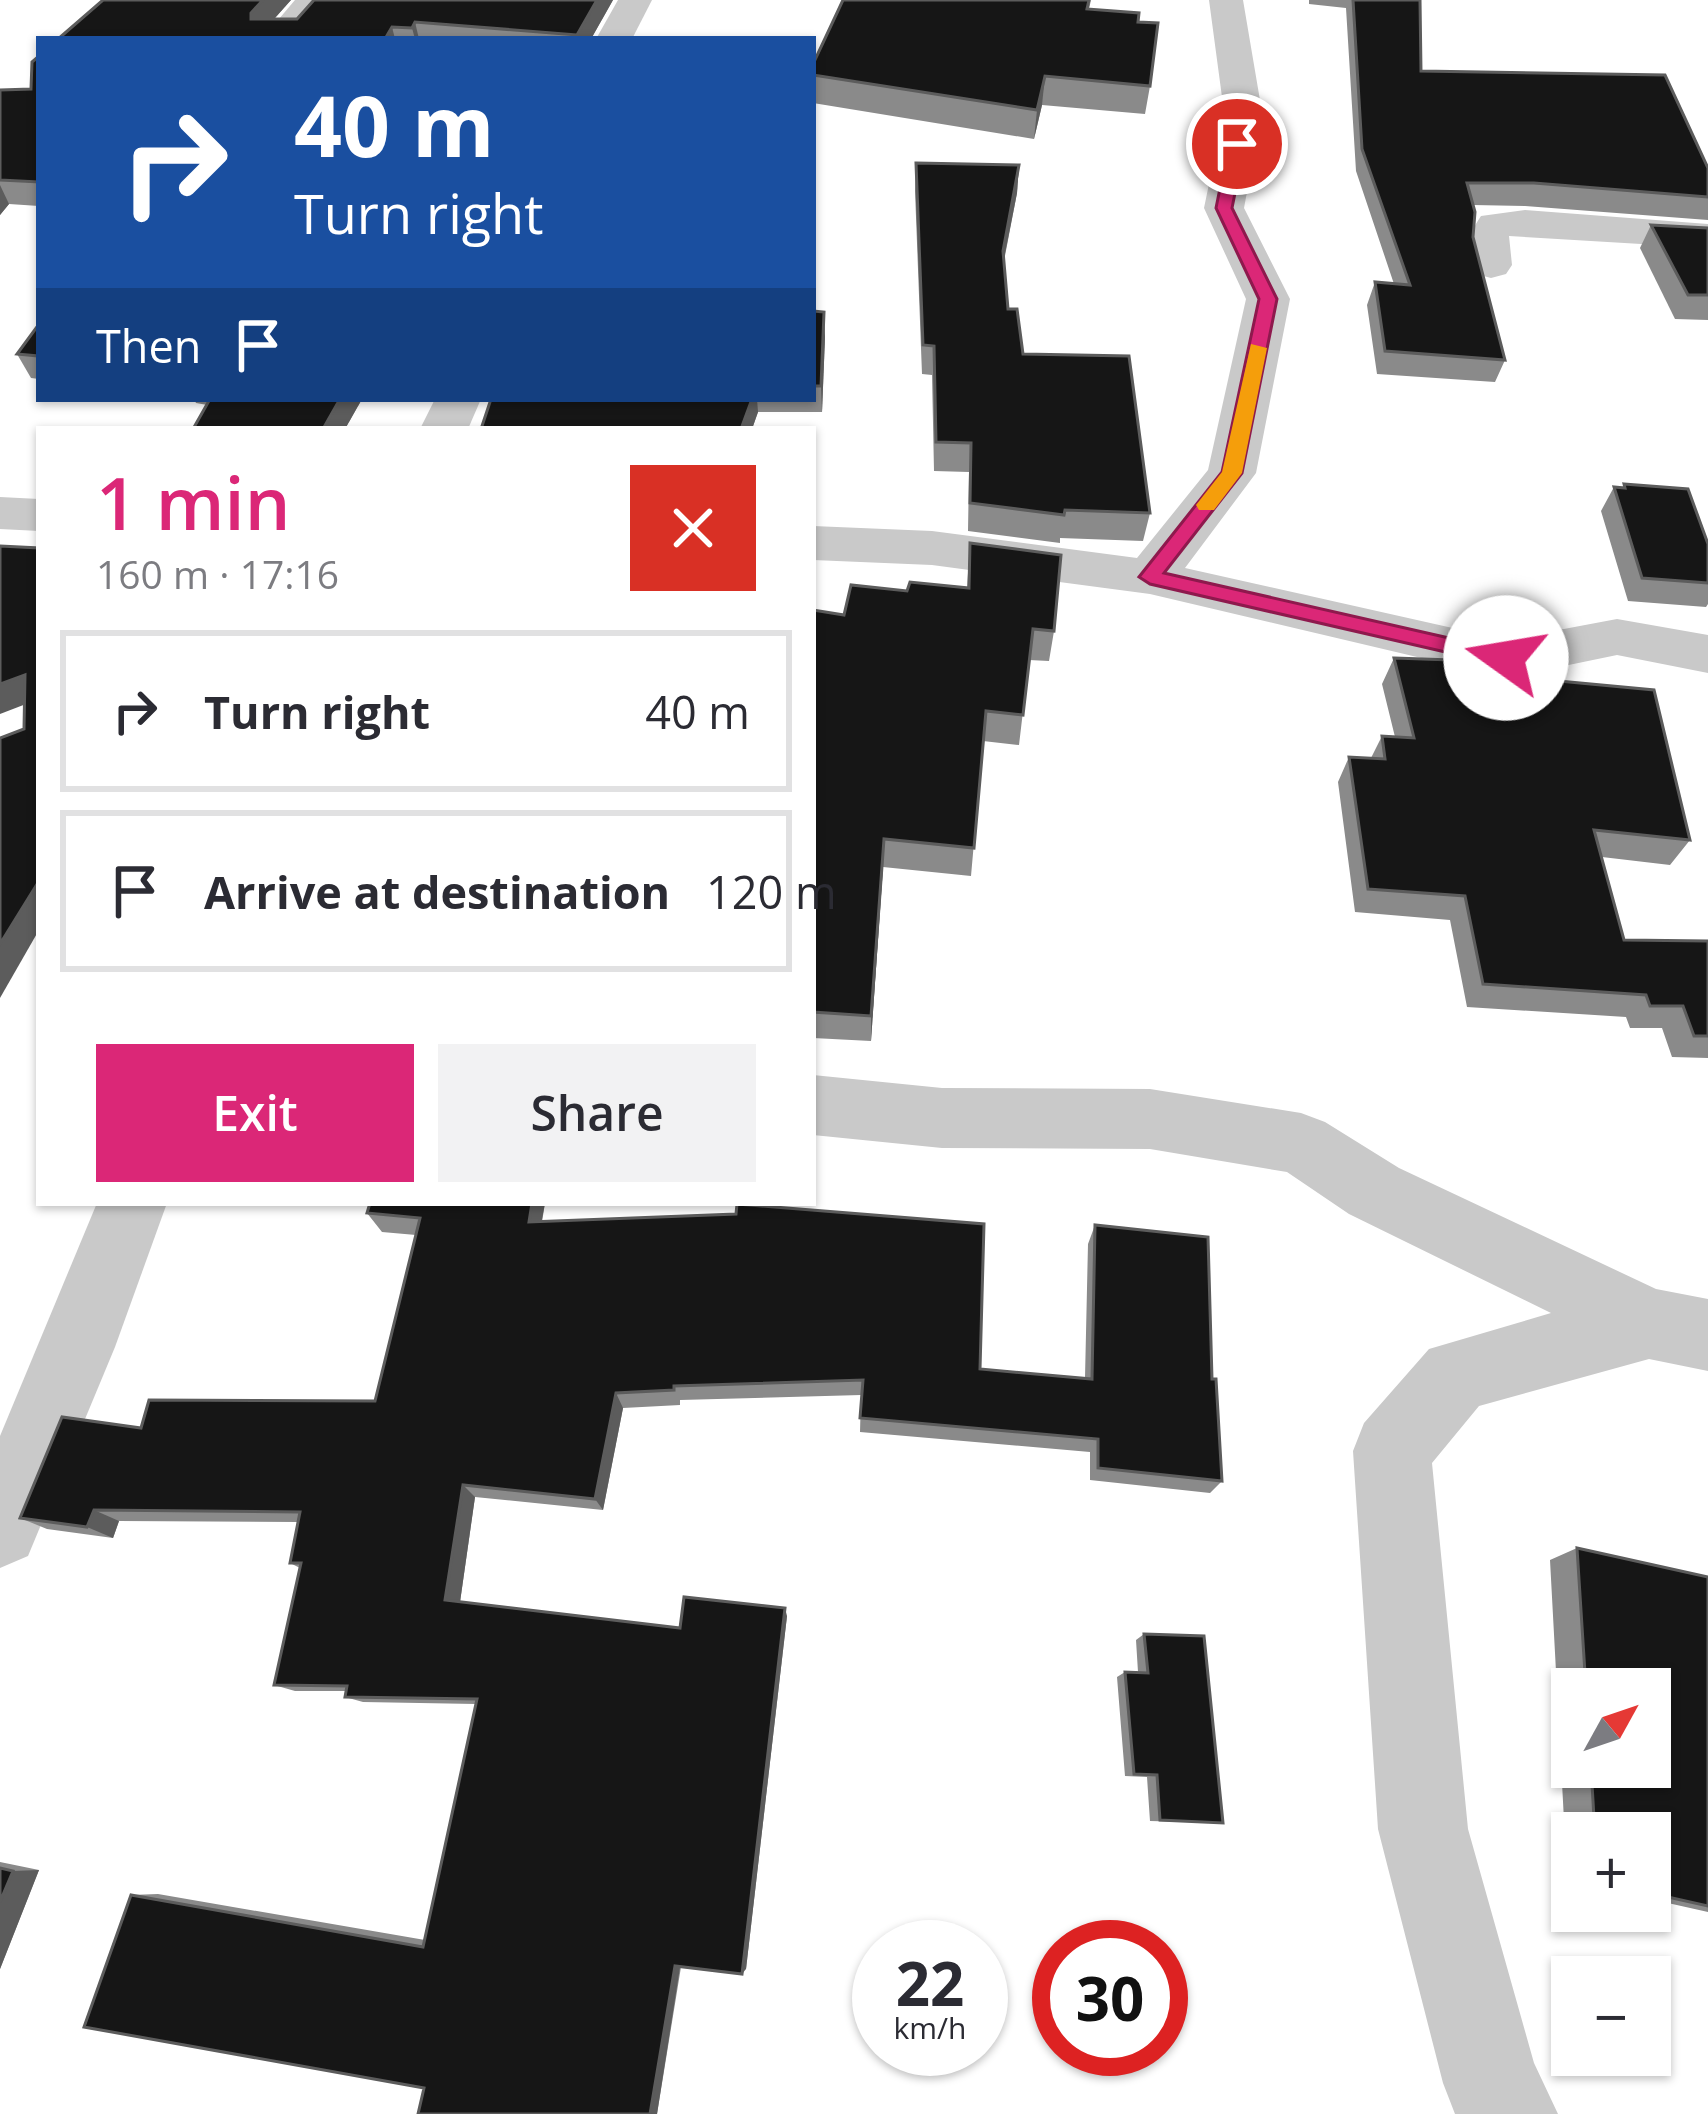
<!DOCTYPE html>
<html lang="en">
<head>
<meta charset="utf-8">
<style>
  body { margin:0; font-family:"Open Sans",sans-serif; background:#f2f2f3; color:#2b2b33; height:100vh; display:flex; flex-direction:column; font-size:45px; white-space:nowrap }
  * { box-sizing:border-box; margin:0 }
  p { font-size:39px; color:#7c7c81 }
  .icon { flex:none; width:66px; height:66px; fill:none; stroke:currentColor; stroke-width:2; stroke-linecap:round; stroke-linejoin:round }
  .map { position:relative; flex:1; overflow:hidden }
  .side { position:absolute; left:36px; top:426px; width:780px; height:780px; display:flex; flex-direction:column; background:#fff; border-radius:0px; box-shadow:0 3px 9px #0004 }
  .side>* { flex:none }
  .guide { position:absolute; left:36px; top:36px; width:780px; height:366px; border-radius:0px; box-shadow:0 3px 9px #0004; background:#1a4fa0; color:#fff; overflow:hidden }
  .needle { width:78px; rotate:50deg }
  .controls { position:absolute; left:1551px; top:1668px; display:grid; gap:24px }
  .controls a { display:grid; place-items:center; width:120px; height:120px; border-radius:0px; background:#fff; box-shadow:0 3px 9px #0004; font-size:60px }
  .speed { position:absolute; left:852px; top:1920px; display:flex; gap:24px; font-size:60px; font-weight:700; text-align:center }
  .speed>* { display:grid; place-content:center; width:156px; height:156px; border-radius:50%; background:#fff; box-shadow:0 3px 9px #0004; line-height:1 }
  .speed small { font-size:30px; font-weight:400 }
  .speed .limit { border:18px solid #d22; background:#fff; color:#111 }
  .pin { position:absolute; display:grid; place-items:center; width:102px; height:102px; color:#fff; margin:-51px; border:6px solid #fff; border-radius:50%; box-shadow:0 3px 12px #0007 }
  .me { position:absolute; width:132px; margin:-66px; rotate:283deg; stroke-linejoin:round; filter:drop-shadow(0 0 9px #0008) }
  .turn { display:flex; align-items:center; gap:42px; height:252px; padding:0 60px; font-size:54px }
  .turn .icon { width:156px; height:156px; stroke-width:2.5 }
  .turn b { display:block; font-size:84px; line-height:102px }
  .then { display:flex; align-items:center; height:114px; padding:0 60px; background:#0003; gap:24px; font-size:45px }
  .round { display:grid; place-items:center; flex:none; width:126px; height:126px; border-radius:0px; background:#f2f2f3 }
  .headline { display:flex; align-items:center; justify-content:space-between; height:204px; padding:0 60px }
  h1 { font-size:72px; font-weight:600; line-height:90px; color:#db2777 }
  .button { display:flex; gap:24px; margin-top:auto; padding:24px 60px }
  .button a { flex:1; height:138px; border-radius:0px; background:#db2777; color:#fff; font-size:48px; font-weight:600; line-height:138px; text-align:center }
  .button a+a { background:#f2f2f3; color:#2b2b33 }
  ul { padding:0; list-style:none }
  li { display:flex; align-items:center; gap:36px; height:162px; margin:0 24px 18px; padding:0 36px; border:6px solid #e1e1e2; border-radius:0px }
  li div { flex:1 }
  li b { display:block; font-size:45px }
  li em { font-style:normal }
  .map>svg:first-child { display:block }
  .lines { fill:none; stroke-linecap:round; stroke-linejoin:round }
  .minor { fill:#c9c9c9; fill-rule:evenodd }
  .wall { fill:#8a8a8a; fill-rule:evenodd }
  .shaded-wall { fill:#5c5c5c }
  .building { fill:#161616; stroke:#5c5c5c; stroke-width:3 }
  .route { fill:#db2777; stroke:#8e194d; stroke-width:3 }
  .slow { fill:#f59e0b }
</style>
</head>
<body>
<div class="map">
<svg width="1708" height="2114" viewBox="0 0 1708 2114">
  <rect width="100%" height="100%" fill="#fff"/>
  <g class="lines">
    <g class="minor">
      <path d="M 295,0 L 329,0 L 315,25 L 301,39 L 262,39 Z"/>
      <path d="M 618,0 L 652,0 L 632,39 L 596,39 Z"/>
      <path d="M 1209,0 L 1243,0 L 1262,112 L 1244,208 L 1290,299 L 1256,473 L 1185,568 L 1506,640 L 1617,619 L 1708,635 L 1708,673 L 1617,655 L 1506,678 L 1150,594 L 932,565 L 813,560 L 813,526 L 932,531 L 1137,558 L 1208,470 L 1246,299 L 1204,208 L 1224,112 Z"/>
      <path d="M 1525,210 L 1708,224 L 1708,248 L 1509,236 L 1512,265 L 1506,274 L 1491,278 L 1476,274 C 1462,254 1468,235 1481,216 Z"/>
      <path d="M 435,399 L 481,399 L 468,429 L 420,429 Z"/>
      <path d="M 0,497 L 39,499 L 39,531 L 0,529 Z"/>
      <path d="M 813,1075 L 942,1088 L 1150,1089 L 1301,1113 L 1325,1122 L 1399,1168 L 1656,1289 L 1708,1299 L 1708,1371 L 1649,1359 L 1479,1406 L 1432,1463 L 1468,1829 L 1534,2063 L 1558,2114 L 1455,2114 L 1443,2083 L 1378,1829 L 1353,1451 L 1364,1423 L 1429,1349 L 1551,1313 L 1349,1214 L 1287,1172 L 1150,1149 L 942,1148 L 813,1135 Z"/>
      <path d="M 97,1203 L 167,1203 L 115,1347 L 28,1556 L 0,1568 L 0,1436 Z"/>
    </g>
  </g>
  <g class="wall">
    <path d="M 103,0 L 291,0 L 274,19 L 297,19 L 314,0 L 613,0 L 591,39 L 58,39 Z"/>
    <path d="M 1091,0 L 1089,9 L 1138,22 L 1150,86 L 1145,114 L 1042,105 L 1034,139 L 813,103 L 813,64 Z"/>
    <path d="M 1309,0 L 1420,0 L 1421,71 L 1708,168 L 1708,220 L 1525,206 L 1473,205 L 1473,237 L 1505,360 L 1495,382 L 1377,374 L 1367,305 L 1375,282 L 1394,284 L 1356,171 L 1346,8 L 1309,4 Z"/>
    <path d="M 39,56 L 39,206 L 9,204 L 0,215 L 0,90 L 31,89 Z"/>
    <path d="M 916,163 L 1019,165 L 1017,193 L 1004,261 L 1008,309 L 1023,354 L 1150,513 L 1143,541 L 1060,538 L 1060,543 L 968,531 L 969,472 L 934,471 L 932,375 L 922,374 L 915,191 Z"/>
    <path d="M 1651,225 L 1708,228 L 1708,320 L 1675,319 L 1640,248 Z"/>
    <path d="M 813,311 L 825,337 L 822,412 L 758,412 L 752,429 L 481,429 L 491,399 L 813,399 Z"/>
    <path d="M 17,354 L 39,356 L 39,379 L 31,378 Z"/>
    <path d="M 194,399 L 362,399 L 345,429 L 196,403 Z"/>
    <path d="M 1624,484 L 1708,544 L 1708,604 L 1706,607 L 1628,601 L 1601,511 L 1614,487 L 1622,488 Z"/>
    <path d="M 970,543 L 1054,631 L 1049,661 L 1029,660 L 1019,745 L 983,741 L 971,876 L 883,867 L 871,1041 L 813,1038 L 813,610 L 844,615 L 907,591 L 967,588 Z"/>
    <path d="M 1394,658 L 1484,674 L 1690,840 L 1670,865 L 1602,857 L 1624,940 L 1708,941 L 1708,1058 L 1672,1057 L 1662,1028 L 1630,1028 L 1626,1017 L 1467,1007 L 1450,920 L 1355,912 L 1338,782 L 1349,757 L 1371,758 L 1382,736 L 1395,737 L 1382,684 Z"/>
    <path d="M 545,1203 L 542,1222 L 980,1369 L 1085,1378 L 1088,1244 L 1095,1225 L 1212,1379 L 1222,1481 L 1210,1493 L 1090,1480 L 1090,1452 L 860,1432 L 861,1395 L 680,1400 L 680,1405 L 623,1408 L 603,1510 L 475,1497 L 460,1602 L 680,1628 L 787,1616 L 746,1969 L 681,1967 L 657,2114 L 424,2088 L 131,1895 L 158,1894 L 425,1940 L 476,1704 L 363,1702 L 345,1697 L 346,1691 L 295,1691 L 274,1685 L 300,1568 L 290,1563 L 298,1522 L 119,1521 L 113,1538 L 47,1529 L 20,1518 L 141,1428 L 375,1401 L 416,1235 L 382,1232 L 367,1213 Z"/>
    <path d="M 1577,1548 L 1708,1577 L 1708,1912 L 1650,1899 L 1650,1833 L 1598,1833 L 1598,1828 L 1564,1820 L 1550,1560 ZM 1572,1689 L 1650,1689 L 1650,1767 L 1572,1767 Z"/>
    <path d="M 1144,1634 L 1223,1823 L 1150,1821 L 1147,1777 L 1125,1776 L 1117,1677 L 1125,1672 L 1138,1672 L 1136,1640 Z"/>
    <path d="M 0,1862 L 39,1870 L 0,1969 Z"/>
  </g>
  <g class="shaded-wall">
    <path d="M 263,0 L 291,0 L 259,36 L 251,19 L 251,13 Z"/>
    <path d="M 597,0 L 613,0 L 591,39 L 577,39 L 577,35 Z"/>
    <path d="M 415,22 L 419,39 L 415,39 L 412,28 Z"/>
    <path d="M 392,27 L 395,39 L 385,39 Z"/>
    <path d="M 1045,76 L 1042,105 L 1034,139 L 1037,110 Z"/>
    <path d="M 1019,165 L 1017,193 L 1000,279 L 1003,251 Z"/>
    <path d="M 0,185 L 9,204 L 0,215 Z"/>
    <path d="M 824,312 L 825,337 L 822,412 L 821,386 Z"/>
    <path d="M 340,399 L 362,399 L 345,429 L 323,429 Z"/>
    <path d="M 752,399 L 757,399 L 758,412 L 752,429 L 741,429 Z"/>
    <path d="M 25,675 L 39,699 L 0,714 L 0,684 Z"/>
    <path d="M 884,839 L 883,867 L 871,1041 L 871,1016 Z"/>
    <path d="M 39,881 L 39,930 L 0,998 L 0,944 Z"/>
    <path d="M 532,1203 L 545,1203 L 538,1240 L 529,1222 Z"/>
    <path d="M 616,1393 L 623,1408 L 603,1510 L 595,1499 Z"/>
    <path d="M 463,1485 L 475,1497 L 459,1609 L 445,1600 Z"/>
    <path d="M 94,1510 L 119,1521 L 113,1538 L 87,1527 Z"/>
    <path d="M 785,1608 L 787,1616 L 746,1969 L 742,1974 Z"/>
    <path d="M 39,1870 L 0,1969 L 0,1902 L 13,1871 Z"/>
    <path d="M 681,1961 L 657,2114 L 650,2114 L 675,1966 Z"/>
  </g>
  <g class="building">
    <path d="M 103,0 L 263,0 L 251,13 L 251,19 L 297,19 L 314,0 L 597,0 L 577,35 L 415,22 L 412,28 L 392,27 L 385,39 L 58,39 Z"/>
    <path d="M 843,0 L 1089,0 L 1087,9 L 1139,13 L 1138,22 L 1158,23 L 1150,86 L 1045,76 L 1037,110 L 813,75 L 813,64 Z"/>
    <path d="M 1353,0 L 1420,0 L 1421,71 L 1665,75 L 1708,168 L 1708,197 L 1534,183 L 1467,183 L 1475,212 L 1473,237 L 1505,360 L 1385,351 L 1375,282 L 1410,285 L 1362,149 Z"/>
    <path d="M 39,56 L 39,182 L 0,180 L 0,90 L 31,89 L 32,62 Z"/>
    <path d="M 916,163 L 1019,165 L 1003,251 L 1008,309 L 1017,309 L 1023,354 L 1129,356 L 1150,513 L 1065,510 L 1064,515 L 970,503 L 971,443 L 936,442 L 934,346 L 923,345 Z"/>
    <path d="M 1651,225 L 1708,228 L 1708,295 L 1688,295 Z"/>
    <path d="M 813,311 L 824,312 L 821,386 L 813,386 Z"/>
    <path d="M 39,324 L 39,356 L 17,354 Z"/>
    <path d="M 210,399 L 340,399 L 323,429 L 193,429 Z"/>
    <path d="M 491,399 L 752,399 L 741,429 L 481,429 Z"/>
    <path d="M 1624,484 L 1688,489 L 1708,544 L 1708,583 L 1642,578 L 1614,487 L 1625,488 Z"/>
    <path d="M 970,543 L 1061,555 L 1054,631 L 1033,629 L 1023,715 L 986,711 L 974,848 L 884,839 L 871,1016 L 813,1012 L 813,610 L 844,615 L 851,585 L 907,591 L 910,582 L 969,588 Z"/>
    <path d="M 0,546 L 39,548 L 39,881 L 0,944 L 0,738 L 24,729 L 25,675 L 0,684 Z"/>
    <path d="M 1394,658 L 1480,661 L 1484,674 L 1654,690 L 1690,840 L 1594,830 L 1624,940 L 1708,941 L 1708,1036 L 1694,1036 L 1683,1006 L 1650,1006 L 1646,995 L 1483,984 L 1465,896 L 1368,889 L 1349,757 L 1385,759 L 1382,736 L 1414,738 Z"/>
    <path d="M 370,1203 L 532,1203 L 529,1222 L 736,1214 L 737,1204 L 984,1224 L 980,1369 L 1092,1379 L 1095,1225 L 1208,1237 L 1212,1379 L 1216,1379 L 1222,1481 L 1098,1468 L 1098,1439 L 860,1418 L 863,1380 L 674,1386 L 674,1390 L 616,1393 L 595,1499 L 463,1485 L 445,1600 L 680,1628 L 684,1597 L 785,1608 L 742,1974 L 675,1966 L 650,2114 L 418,2114 L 424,2088 L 84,2027 L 131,1895 L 423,1947 L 477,1699 L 345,1697 L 347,1686 L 274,1685 L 301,1563 L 290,1563 L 300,1512 L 94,1510 L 87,1527 L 20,1518 L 62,1417 L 141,1428 L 149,1400 L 375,1401 L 420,1218 L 367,1213 Z"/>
    <path d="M 1577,1548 L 1708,1577 L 1708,1906 L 1650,1893 L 1650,1833 L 1630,1833 L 1630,1827 L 1594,1818 L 1591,1767 L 1650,1767 L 1650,1689 L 1586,1689 Z"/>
    <path d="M 1144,1634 L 1204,1636 L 1223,1823 L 1160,1820 L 1157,1775 L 1134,1774 L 1125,1672 L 1148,1673 Z"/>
    <path d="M 0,1868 L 13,1871 L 0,1902 Z"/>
  </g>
  <path class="route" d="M 1237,139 L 1245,144 L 1232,208 L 1277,299 L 1242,473 L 1164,573 L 1506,651 L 1517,658 L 1514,664 L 1506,666 L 1150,584 L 1139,577 L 1222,472 L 1259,299 L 1216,208 L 1229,144 Z"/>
  <path class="slow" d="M 1251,344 L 1267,348 L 1242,473 L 1214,510 L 1199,510 L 1196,505 L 1222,472 Z"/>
</svg>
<div class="controls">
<a><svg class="needle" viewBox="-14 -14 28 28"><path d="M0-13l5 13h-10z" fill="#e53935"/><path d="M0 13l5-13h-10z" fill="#7c7c81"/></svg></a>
<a>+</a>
<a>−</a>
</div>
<div class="speed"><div>22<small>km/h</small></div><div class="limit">30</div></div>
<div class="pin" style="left:1237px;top:144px;background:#d93025"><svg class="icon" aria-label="arrive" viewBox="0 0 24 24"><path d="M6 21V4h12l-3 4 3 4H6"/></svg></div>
<svg class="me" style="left:1506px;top:658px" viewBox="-20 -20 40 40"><circle r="19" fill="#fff"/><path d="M0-13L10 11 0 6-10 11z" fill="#db2777"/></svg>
<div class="guide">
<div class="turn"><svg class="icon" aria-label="right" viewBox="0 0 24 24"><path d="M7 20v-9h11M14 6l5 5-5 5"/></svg><div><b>40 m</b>Turn right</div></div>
<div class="then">Then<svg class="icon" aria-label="arrive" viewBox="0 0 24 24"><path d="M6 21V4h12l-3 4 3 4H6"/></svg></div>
</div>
<section class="side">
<div class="headline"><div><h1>1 min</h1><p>160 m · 17:16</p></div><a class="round" style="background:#d93025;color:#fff"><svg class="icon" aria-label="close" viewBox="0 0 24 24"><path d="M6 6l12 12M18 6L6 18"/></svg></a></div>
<ul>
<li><svg class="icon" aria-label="right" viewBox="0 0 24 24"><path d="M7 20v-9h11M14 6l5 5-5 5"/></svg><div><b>Turn right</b></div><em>40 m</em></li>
<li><svg class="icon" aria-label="arrive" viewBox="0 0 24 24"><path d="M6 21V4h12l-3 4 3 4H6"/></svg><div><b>Arrive at destination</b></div><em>120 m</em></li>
</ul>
<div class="button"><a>Exit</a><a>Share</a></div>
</section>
</div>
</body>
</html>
